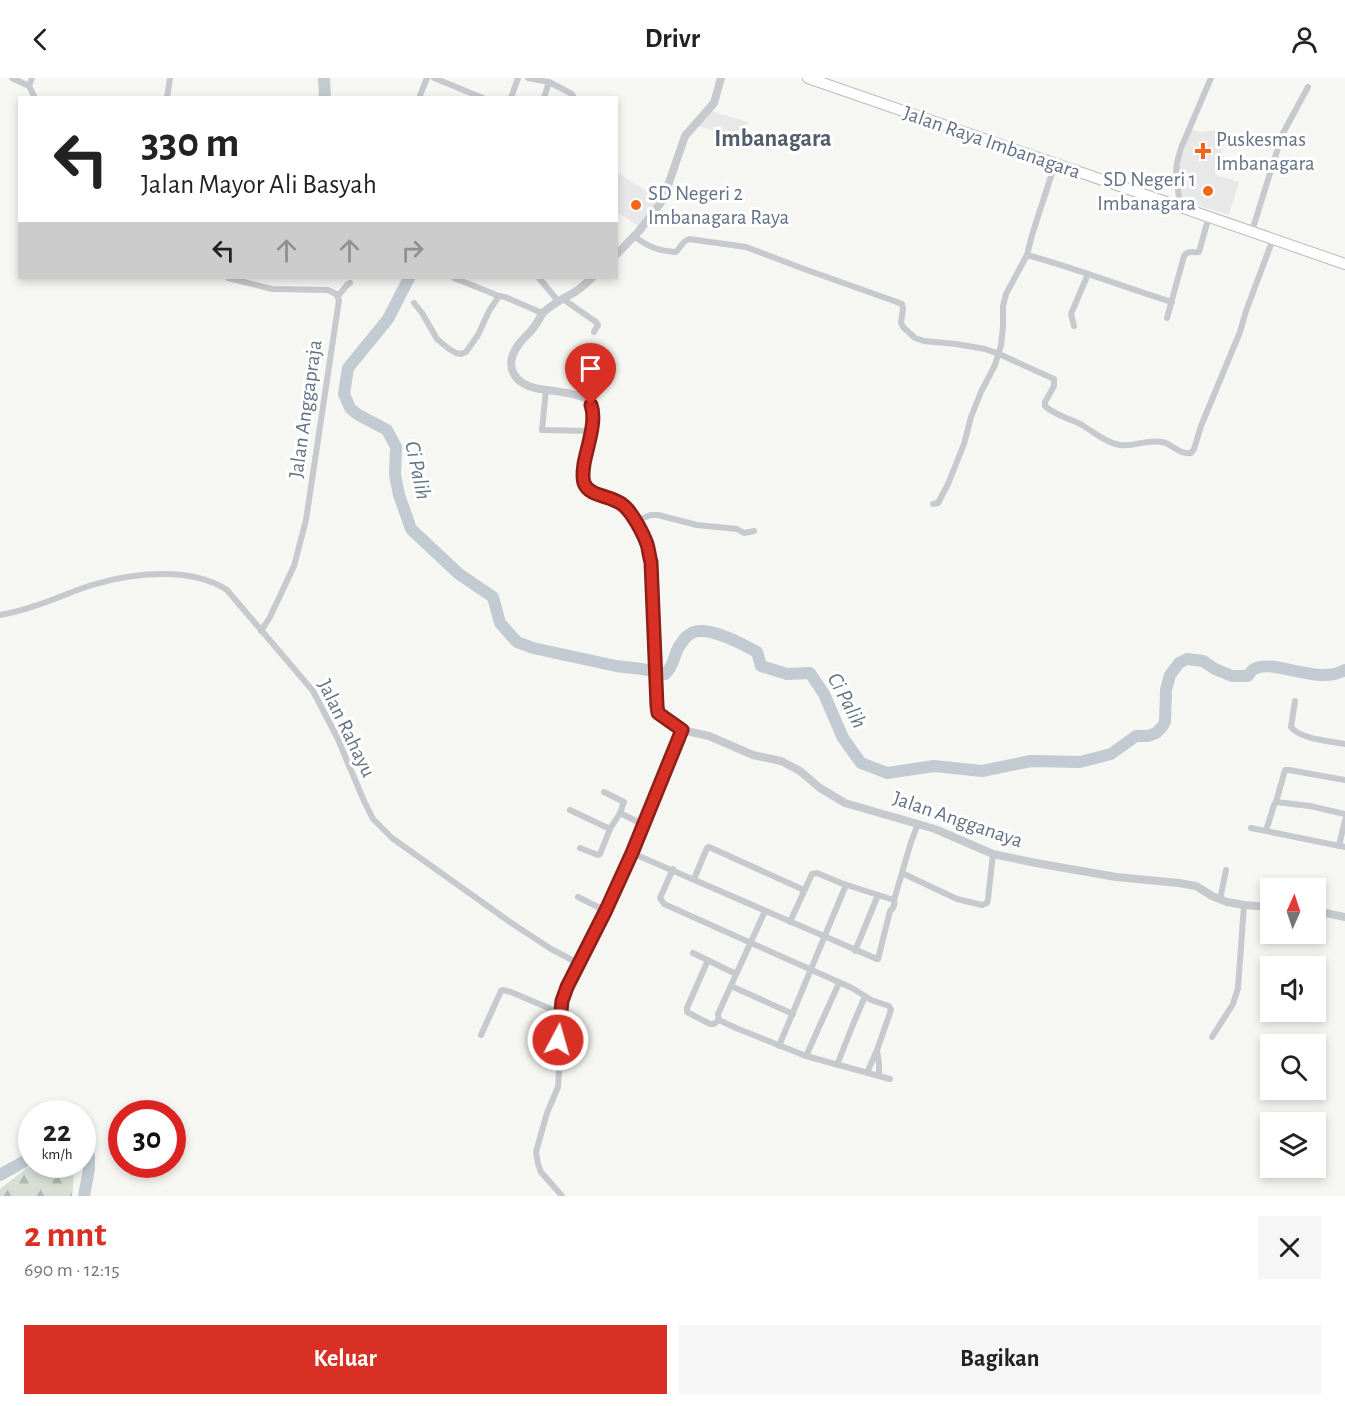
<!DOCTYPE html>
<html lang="id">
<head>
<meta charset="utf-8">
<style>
  body { margin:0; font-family:"Alegreya Sans",sans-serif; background:#f6f6f6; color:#222; height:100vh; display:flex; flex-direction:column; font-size:22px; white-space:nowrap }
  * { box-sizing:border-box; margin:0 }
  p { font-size:20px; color:#767676 }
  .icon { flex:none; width:33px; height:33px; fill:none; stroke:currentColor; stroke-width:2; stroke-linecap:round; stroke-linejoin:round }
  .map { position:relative; height:1118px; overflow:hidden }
  .details { display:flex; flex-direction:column; background:#fff; flex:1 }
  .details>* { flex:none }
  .top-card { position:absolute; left:18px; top:18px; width:600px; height:183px; border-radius:0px; box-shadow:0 3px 9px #0003; background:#fff; color:#222; overflow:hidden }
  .needle { width:39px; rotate:3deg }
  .buttons { position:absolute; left:1260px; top:800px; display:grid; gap:12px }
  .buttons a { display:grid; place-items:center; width:66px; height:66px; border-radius:0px; background:#fff; box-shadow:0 3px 9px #0003; font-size:30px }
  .speed { position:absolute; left:18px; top:1022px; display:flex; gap:12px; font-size:30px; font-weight:700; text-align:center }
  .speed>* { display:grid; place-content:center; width:78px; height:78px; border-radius:50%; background:#fff; box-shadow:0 3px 9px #0003; line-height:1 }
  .speed small { font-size:15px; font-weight:400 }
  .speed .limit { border:9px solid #d22; background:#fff; color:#111 }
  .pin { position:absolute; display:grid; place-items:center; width:51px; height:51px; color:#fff; margin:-62px -26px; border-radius:50% 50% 50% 0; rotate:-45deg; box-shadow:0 0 6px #0007 }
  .pin .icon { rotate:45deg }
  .me { position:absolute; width:66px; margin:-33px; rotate:6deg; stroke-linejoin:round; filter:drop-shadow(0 0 4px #0008) }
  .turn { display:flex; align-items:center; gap:21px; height:126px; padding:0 24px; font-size:27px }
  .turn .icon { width:78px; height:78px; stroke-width:2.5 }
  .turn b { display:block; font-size:42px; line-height:51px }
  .lanes { display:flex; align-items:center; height:57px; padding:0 24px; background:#0003; justify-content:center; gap:30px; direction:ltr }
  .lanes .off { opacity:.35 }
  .round { display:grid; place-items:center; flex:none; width:63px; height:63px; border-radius:0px; background:#f6f6f6 }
  .summary { display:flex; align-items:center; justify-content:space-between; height:102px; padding:0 24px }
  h1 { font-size:36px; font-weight:700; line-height:45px; color:#d93025 }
  .action { display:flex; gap:12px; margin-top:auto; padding:12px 24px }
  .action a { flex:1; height:69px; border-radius:0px; background:#d93025; color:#fff; font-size:24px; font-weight:700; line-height:69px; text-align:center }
  .action a+a { background:#f6f6f6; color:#222 }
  header { display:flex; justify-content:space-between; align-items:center; height:78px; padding:0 24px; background:#fff; font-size:27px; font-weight:700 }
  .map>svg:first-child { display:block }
  .built { fill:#e7e8e7 }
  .forest { fill:url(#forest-firs) }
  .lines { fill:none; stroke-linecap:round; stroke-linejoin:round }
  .river { stroke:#c2cbd2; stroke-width:12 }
  .trunk-casing { stroke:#b8bbbf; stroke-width:12 }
  .minor { stroke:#c6c9cd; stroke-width:6 }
  .tertiary { stroke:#c6c9cd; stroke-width:8 }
  .trunk { stroke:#fff; stroke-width:10 }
  .route-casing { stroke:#8d1f18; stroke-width:15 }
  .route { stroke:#d93025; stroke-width:10 }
  .poi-dot { fill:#f26719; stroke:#fff; stroke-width:2 }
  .labels { text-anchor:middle; stroke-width:6; stroke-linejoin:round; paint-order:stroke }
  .poi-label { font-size:21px; fill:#637387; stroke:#fff; text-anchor:start }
  .street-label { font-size:21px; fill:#637387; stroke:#fff }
  .water-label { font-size:22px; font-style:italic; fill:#5f7583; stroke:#fff }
  .quarter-label { font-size:24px; font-weight:bold; fill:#525d6b; stroke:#fff }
</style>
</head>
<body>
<header><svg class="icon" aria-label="back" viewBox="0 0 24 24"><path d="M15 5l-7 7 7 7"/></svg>Drivr<svg class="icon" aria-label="person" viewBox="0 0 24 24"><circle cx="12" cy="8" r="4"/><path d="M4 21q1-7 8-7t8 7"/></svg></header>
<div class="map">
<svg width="1345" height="1118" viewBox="0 0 1345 1118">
  <defs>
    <pattern id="forest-firs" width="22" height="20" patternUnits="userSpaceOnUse" patternTransform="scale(1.5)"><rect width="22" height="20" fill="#d7dfd4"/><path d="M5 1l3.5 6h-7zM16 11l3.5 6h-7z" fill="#b2b9b2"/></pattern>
  </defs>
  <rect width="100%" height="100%" fill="#f6f7f3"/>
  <g class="built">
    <path d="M 711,33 L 748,44 L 741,67 L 717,60 L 718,54 L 698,48 L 706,41 Z"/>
    <path d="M 1225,51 L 1224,67 L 1216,97 L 1239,104 L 1229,137 L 1181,122 L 1178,91 L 1179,86 L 1191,52 L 1201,54 Z"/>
    <path d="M 616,94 L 658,120 L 651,133 L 638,148 L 617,134 Z"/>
  </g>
  <path class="forest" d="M 32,1086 L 69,1086 C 76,1094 73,1108 72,1118 L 0,1118 L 0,1111 Z"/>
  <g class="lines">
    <g class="river">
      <path d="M 324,0 L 325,20"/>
      <path d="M 409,200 L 388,241 L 348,290 L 344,316 L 350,330 L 357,336 L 387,352 L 396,369 L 395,397 L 399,417 L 411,451 L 459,496 L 493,519 L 500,545 L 517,564 L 533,570 L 616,588 L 642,591 L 665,596 C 675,587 673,577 680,567 C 683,562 688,556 694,554 C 711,549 742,566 757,574 L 761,588 L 787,596 L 810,595 L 824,616 L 843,660 L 861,685 L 887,695 L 934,688 L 982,693 L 1031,683 L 1080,684 L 1111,676 L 1136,658 L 1148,658 L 1156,655 L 1162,649 L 1165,644 L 1166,612 L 1170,597 L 1179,585 L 1187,581 L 1203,583 L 1215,591 L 1232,598 L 1248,598 C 1250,595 1252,592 1254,591 C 1274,580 1318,608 1345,592"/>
      <path d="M 82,1070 L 89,1078 L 89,1091 L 84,1118"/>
      <path d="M 0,1097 L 32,1079"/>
    </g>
    <g class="trunk-casing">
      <path id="trunk" d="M 808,0 L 1345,186"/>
    </g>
    <g class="minor">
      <path d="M 12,0 L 29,8"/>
      <path d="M 32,0 L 29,8 L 35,20"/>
      <path d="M 434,0 L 483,20"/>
      <path d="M 528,0 L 549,4 L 572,16 L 574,20"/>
      <path d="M 167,20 L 170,0"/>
      <path d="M 419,20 L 427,0"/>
      <path d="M 511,20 L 518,0"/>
      <path d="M 544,20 L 549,4"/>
      <path d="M 1180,129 L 1176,95 L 1177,85 L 1181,70 L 1211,0"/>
      <path d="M 1252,153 L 1282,57 L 1308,9"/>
      <path d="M 634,158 C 648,169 659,173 676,174 L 684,164 L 689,161 L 746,169 L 804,191 L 897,224 L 902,226 L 903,231 L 901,245 L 903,249 L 915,260 L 924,263 L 956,266 L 985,271 L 999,276 L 1054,301 L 1054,308 L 1045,324 L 1045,328 C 1056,338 1069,340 1082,347 C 1094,354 1106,365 1120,367 C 1134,369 1147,361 1162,364 C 1173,366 1179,377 1191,375 L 1194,371 L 1201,348 L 1240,254 L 1246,233 L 1273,161"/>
      <path d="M 1027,177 C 1076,190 1123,209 1172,224"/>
      <path d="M 228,200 L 272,211 L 328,212 L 336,216 L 339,222 L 306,442 L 294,488 L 270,539 L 261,553"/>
      <path d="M 454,200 L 499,218"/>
      <path d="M 539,200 L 558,223"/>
      <path d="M 338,218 L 347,207 L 350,205"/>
      <path d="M 563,221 L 596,244 L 598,247 L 594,254"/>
      <path d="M 414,225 L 422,235 L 437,261 L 449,271 L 456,275 L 461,276 L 466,274 L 478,257 L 489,233 L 499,218 L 505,219 L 542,235"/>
      <path d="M 1167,240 L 1184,178 C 1188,172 1193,175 1199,174 L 1209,138"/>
      <path d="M 1074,248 L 1071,236 L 1088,196"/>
      <path d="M 546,312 L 542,352 L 591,353"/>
      <path d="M 933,426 L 938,425 L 948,406 L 964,366 L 971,339 L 981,314 L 995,287 L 1001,267 L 1003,248 L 1003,228 L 1006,216 L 1027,177 L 1032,157 L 1055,86"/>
      <path d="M 635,443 L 651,437 L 658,437 L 697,447 L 737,451 L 744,455 L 754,453"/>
      <path d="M 0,537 C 10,535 21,533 31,529 C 52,523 72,513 92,507 C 132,495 191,488 227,512 L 313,613 L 337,659 L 364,723 L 373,741 L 392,760 L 510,844 L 551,871 L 578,885"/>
      <path d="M 1295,623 L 1291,649 C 1300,661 1330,663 1345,666"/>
      <path d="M 604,714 L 624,724 L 620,735"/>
      <path d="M 1276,724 L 1285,692 L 1289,692 L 1345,702"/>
      <path d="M 570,732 L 610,751 L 620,735 L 644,747"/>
      <path d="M 1251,750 L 1345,769"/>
      <path d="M 1266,753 L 1274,727 L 1276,724 L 1310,728 L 1345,736"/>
      <path d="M 1339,768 L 1345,742"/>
      <path d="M 580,770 L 598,777 L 600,776 L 610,751"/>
      <path d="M 632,775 L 877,881 L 878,881 L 890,833 C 894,830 895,826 894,822 L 878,817"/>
      <path d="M 673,791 L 660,820 L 664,826 L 852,910 L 865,918"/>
      <path d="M 902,795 L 957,821 L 982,827 L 987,825 L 988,821 L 993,776"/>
      <path d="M 694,801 L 707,770 L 709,769 L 804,812"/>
      <path d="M 578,819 L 606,833"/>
      <path d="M 894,822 L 911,764 L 918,746"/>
      <path d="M 1220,822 L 1226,792"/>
      <path d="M 790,844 L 812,796 L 817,795 L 841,805 L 878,817 L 855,873"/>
      <path d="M 693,875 L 736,896"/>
      <path d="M 708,882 L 687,930 L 687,934 L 710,946 L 714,946 L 719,942"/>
      <path d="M 731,908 L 793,936"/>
      <path d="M 719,942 L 736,950 L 806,978 L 890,1001"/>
      <path d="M 719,942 L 718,936 L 765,833"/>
      <path d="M 481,957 L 501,913 L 503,912 L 511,914 L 560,935"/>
      <path d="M 1212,959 L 1233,926 L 1238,910 L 1244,827"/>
      <path d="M 779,968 L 846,807"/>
      <path d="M 877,973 L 879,985 L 879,998"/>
      <path d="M 806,978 L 839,905"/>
      <path d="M 837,987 L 852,949 L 865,918 L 871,922 L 889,928 L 891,932 L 877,972 L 867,995"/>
      <path d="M 562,1118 L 541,1094 L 538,1086 L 536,1074 L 547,1035 L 558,1009 L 560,979 L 558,962 L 562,923 L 578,885 L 585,875 L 606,833 L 632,775 L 682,652"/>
    </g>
    <g class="tertiary">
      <path d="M 616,177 L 639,153 L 663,122 L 685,58 L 714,25 L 721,0"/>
      <path d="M 592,200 C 587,204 581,210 575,214 C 564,220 553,225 544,234 C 540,238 538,244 534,249 C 530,255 523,260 519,266 C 502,289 515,307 540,311 C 551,313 582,315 589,323 C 603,339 578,383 583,403 C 587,419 611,417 624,427 C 639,440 647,466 651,484 L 657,628 L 658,635 L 682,652 L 709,658 L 753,677 L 781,683 L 800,693 L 820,710 L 845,725 L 935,751 L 993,776 L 1036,785 L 1116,799 L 1179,805 L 1196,808 L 1212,818 L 1227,824 L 1244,827 L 1270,829"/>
      <path d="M 1316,833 L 1345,839"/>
    </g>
    <use href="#trunk" class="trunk"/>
  </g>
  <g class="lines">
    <g class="route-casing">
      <path id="route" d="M 558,962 L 562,923 L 567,909 L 606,832 L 632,775 L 682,652 L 658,635 L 657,628 L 651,484 C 649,478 649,472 647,466 C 643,455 632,434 623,427 C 611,417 589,419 584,405 C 582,399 583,393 584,386 C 587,369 597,343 591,327"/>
    </g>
    <use href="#route" class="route"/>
  </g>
  <g class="poi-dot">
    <path d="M1200 64h6v6h6v6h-6v6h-6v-6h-6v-6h6z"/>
    <circle cx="1208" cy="113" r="6"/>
    <circle cx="636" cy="127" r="6"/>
  </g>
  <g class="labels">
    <g class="poi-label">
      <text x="1216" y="68">Puskesmas<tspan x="1216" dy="24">Imbanagara</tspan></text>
      <text x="1196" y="108" text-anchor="end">SD Negeri 1<tspan x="1196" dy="24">Imbanagara</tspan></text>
      <text x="648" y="122">SD Negeri 2<tspan x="648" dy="24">Imbanagara Raya</tspan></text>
    </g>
    <g class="street-label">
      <text transform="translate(992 64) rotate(19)" y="7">Jalan Raya Imbanagara</text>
      <text transform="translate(305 331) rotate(-82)" y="7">Jalan Anggapraja</text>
      <text transform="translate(347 650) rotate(64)" y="7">Jalan Rahayu</text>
      <text transform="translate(958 741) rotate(19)" y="7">Jalan Angganaya</text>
    </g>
    <g class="water-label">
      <text transform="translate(419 392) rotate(78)" y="8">Ci Palih</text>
      <text transform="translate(848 622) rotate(62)" y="8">Ci Palih</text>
    </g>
    <g class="quarter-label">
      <text x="773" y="68">Imbanagara</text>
    </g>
  </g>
</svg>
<div class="buttons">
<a><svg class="needle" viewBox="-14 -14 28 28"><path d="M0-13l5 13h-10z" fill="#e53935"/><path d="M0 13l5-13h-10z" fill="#767676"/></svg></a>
<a><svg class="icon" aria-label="sound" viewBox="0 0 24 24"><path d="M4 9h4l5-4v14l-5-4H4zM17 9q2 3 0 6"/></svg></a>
<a><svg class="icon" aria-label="search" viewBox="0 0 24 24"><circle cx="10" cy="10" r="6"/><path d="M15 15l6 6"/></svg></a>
<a><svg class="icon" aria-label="layers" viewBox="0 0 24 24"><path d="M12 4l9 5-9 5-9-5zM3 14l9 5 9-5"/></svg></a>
</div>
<div class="speed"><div>22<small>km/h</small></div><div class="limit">30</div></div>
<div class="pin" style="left:591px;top:327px;background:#d93025"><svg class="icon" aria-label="arrive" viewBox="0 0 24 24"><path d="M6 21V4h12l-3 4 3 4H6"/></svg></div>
<svg class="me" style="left:558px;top:962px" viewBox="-20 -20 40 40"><circle r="17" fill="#d93025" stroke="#fff" stroke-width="3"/><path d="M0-11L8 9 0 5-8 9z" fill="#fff"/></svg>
<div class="top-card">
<div class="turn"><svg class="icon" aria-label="left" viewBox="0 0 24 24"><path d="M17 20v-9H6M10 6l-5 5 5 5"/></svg><div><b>330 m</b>Jalan Mayor Ali Basyah</div></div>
<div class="lanes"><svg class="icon" aria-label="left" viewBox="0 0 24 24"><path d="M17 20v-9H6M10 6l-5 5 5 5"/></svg><svg class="icon off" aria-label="ahead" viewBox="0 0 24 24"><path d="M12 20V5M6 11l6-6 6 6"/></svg><svg class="icon off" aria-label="ahead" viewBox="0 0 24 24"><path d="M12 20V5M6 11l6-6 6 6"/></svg><svg class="icon off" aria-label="right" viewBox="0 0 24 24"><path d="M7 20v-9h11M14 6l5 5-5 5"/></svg></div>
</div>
</div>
<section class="details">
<div class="summary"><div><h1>2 mnt</h1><p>690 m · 12:15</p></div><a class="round"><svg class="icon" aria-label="close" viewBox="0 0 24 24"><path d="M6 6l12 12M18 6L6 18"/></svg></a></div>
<div class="action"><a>Keluar</a><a>Bagikan</a></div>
</section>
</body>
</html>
